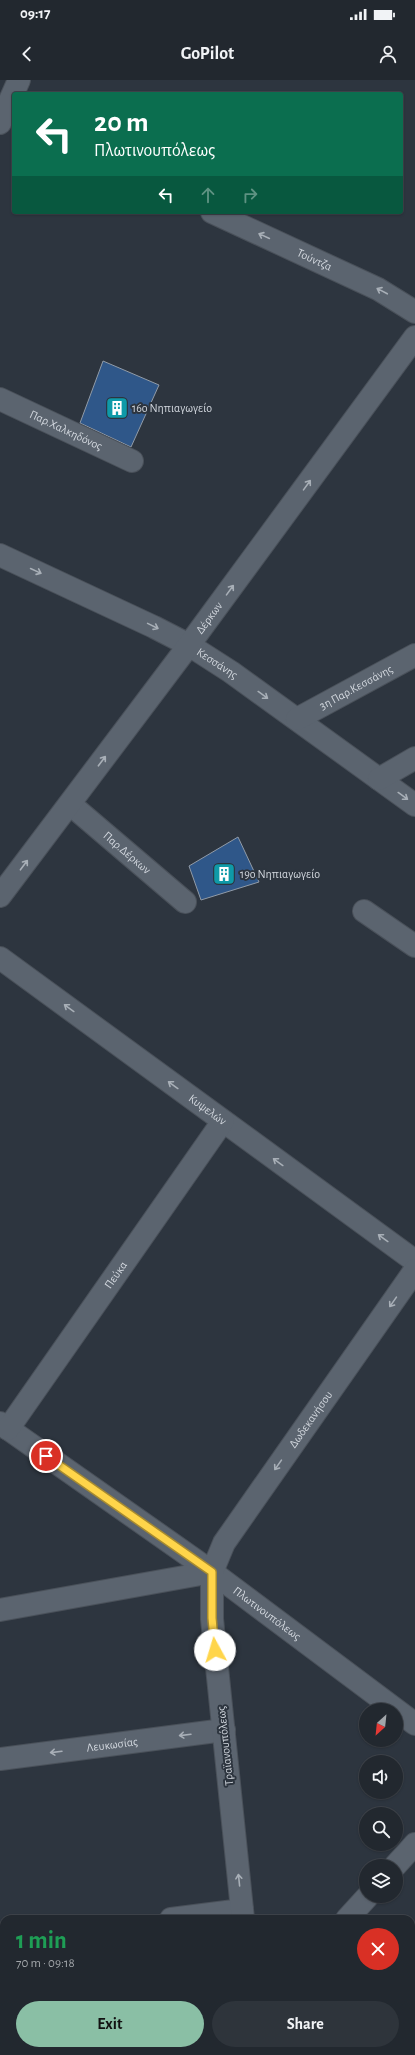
<!DOCTYPE html>
<html lang="en">
<head>
<meta charset="utf-8">
<style>
  body { margin:0; font-family:"Alegreya Sans",sans-serif; background:#2e343b; color:#f1f3f6; height:100vh; display:flex; flex-direction:column; font-size:15px; white-space:nowrap }
  * { box-sizing:border-box; margin:0 }
  p { font-size:13px; color:#a2a6aa }
  .icon { flex:none; width:22px; height:22px; fill:none; stroke:currentColor; stroke-width:2; stroke-linecap:round; stroke-linejoin:round }
  .map { position:relative; flex:1; overflow:hidden }
  .drawer { position:absolute; left:0px; top:1835px; width:415px; height:140px; display:flex; flex-direction:column; background:#22282f; border-radius:12px 12px 0 0; box-shadow:0 1px 3px #0004,0 0 0 1px #3f444b }
  .drawer>* { flex:none }
  .guide { position:absolute; left:12px; top:12px; width:391px; height:122px; border-radius:4px; box-shadow:0 1px 3px #0004,0 0 0 1px #3f444b; background:#0b6e4f; color:#fff; overflow:hidden }
  .needle { width:26px; rotate:207deg }
  .buttons { position:absolute; left:359px; top:1623px; display:grid; gap:8px }
  .buttons a { display:grid; place-items:center; width:44px; height:44px; border-radius:50%; background:#22282f; box-shadow:0 1px 3px #0004,0 0 0 1px #3f444b; font-size:20px }
  .pin { position:absolute; display:grid; place-items:center; width:34px; height:34px; color:#fff; margin:-17px; border:2px solid #fff; border-radius:50%; box-shadow:0 1px 4px #0007 }
  .me { position:absolute; width:44px; margin:-22px; rotate:354deg; stroke-linejoin:round; filter:drop-shadow(0 0 3px #0008) }
  .turn { display:flex; align-items:center; gap:14px; height:84px; padding:0 16px; font-size:18px }
  .turn .icon { width:52px; height:52px; stroke-width:2.5 }
  .turn b { display:block; font-size:28px; line-height:34px }
  .lanes { display:flex; align-items:center; height:38px; padding:0 16px; background:#0003; justify-content:center; gap:20px; direction:ltr }
  .lanes .off { opacity:.35 }
  .round { display:grid; place-items:center; flex:none; width:42px; height:42px; border-radius:21px; background:#2e343b }
  .head { display:flex; align-items:center; justify-content:space-between; height:68px; padding:0 16px }
  h1 { font-size:24px; font-weight:700; line-height:30px; color:#1e9e55 }
  .action { display:flex; gap:8px; margin-top:auto; padding:8px 16px }
  .action a { flex:1; height:46px; border-radius:24px; background:#8abfa5; color:#111; font-size:16px; font-weight:700; line-height:46px; text-align:center }
  .action a+a { background:#2e343b; color:#f1f3f6 }
  .status { display:flex; justify-content:space-between; align-items:center; height:28px; padding:0 20px; background:#22282f; direction:ltr }
  .status svg { height:11px; fill:currentColor }
  header { display:flex; justify-content:space-between; align-items:center; height:52px; padding:0 16px; background:#22282f; font-size:18px; font-weight:700 }
  .map>svg:first-child { display:block }
  .building { fill:#2f5789; stroke:#919ba7 }
  .lines { fill:none; stroke-linecap:round; stroke-linejoin:round }
  .minor-casing { stroke:#4a515a; stroke-width:24 }
  .minor { stroke:#5b646f; stroke-width:22 }
  .oneway { stroke:#a8afb7 }
  .route-casing { stroke:#a68a30; stroke-width:10 }
  .route { stroke:#ffd54a; stroke-width:7 }
  .labels { text-anchor:middle; stroke-width:4; stroke-linejoin:round; paint-order:stroke }
  .street-label { font-size:12px; fill:#d2d7de; stroke:#2d353f }
  .poi-label { font-size:12px; fill:#d2d7de; stroke:#2d353f; text-anchor:start }
</style>
</head>
<body>
<div class="status"><b>09:17</b><svg viewBox="0 0 49 12"><path d="M0 12V9h3v3zM5 12V6h3v6zM10 12V3h3v9zM15 12V0h3v12zM26 1h20v11H26zM47 4h2v5h-2z"/></svg></div>
<header><svg class="icon" aria-label="back" viewBox="0 0 24 24"><path d="M15 5l-7 7 7 7"/></svg>GoPilot<svg class="icon" aria-label="person" viewBox="0 0 24 24"><circle cx="12" cy="8" r="4"/><path d="M4 21q1-7 8-7t8 7"/></svg></header>
<div class="map">
<svg width="415" height="1975" viewBox="0 0 415 1975">
  <rect width="100%" height="100%" fill="#2d353f"/>
  <g class="building">
    <path d="M 103,281 L 159,305 L 131,367 L 80,343 Z"/>
    <path d="M 238,757 L 259,802 L 201,820 L 189,786 Z"/>
  </g>
  <g class="lines">
    <g class="minor-casing">
      <g id="minor">
        <path d="M 0,43 L 19,0"/>
        <path id="s1" d="M 212,132 L 378,209 L 415,232"/>
        <path id="s2" d="M 0,319 L 132,381"/>
        <path id="s3" d="M 0,475 L 154,547 L 189,565 L 231,592 L 415,725"/>
        <path id="s4" d="M 297,639 L 415,575"/>
        <path d="M 379,699 L 415,678"/>
        <path id="s5" d="M 70,724 L 185,822"/>
        <path id="s6" d="M 0,816 L 189,565 L 415,257"/>
        <path d="M 364,831 L 415,866"/>
        <path id="s7" d="M 0,878 L 415,1181"/>
        <path id="s8" d="M 0,1343 L 212,1492 L 415,1644"/>
        <path id="s9" d="M 8,1349 L 223,1041"/>
        <path d="M 0,1530 L 212,1492"/>
        <path id="s10" d="M 0,1679 L 224,1650"/>
        <path d="M 395,1786 L 415,1764"/>
        <path d="M 171,1839 L 242,1830"/>
        <path id="s11" d="M 243,1839 L 212,1539 L 212,1492 L 224,1463 L 415,1190"/>
        <path d="M 347,1839 L 368,1816"/>
        <path d="M 0,1861 L 4,1861"/>
        <path d="M 0,1916 L 4,1920"/>
        <path d="M 52,1971 L 55,1975"/>
        <path d="M 276,1971 L 280,1975"/>
        <path d="M 225,1975 L 228,1971"/>
      </g>
    </g>
    <use href="#minor" class="minor"/>
  </g>
  <defs><path id="oneway-shaft" d="M-6 0H5M1.5-3L5.5 0L1.5 3" fill="none" stroke-width="1.6" stroke-linecap="round" stroke-linejoin="round"/></defs>
  <g class="oneway">
    <use href="#oneway-shaft" transform="translate(264 156) rotate(-155)"/>
    <use href="#oneway-shaft" transform="translate(382 211) rotate(-152)"/>
    <use href="#oneway-shaft" transform="translate(307 405) rotate(-54)"/>
    <use href="#oneway-shaft" transform="translate(36 491) rotate(25)"/>
    <use href="#oneway-shaft" transform="translate(230 510) rotate(-54)"/>
    <use href="#oneway-shaft" transform="translate(153 546) rotate(26)"/>
    <use href="#oneway-shaft" transform="translate(263 615) rotate(36)"/>
    <use href="#oneway-shaft" transform="translate(102 681) rotate(-53)"/>
    <use href="#oneway-shaft" transform="translate(403 716) rotate(36)"/>
    <use href="#oneway-shaft" transform="translate(24 785) rotate(-53)"/>
    <use href="#oneway-shaft" transform="translate(69 928) rotate(-144)"/>
    <use href="#oneway-shaft" transform="translate(173 1005) rotate(-144)"/>
    <use href="#oneway-shaft" transform="translate(278 1082) rotate(-144)"/>
    <use href="#oneway-shaft" transform="translate(383 1158) rotate(-144)"/>
    <use href="#oneway-shaft" transform="translate(393 1222) rotate(125)"/>
    <use href="#oneway-shaft" transform="translate(278 1385) rotate(125)"/>
    <use href="#oneway-shaft" transform="translate(185 1655) rotate(173)"/>
    <use href="#oneway-shaft" transform="translate(56 1672) rotate(173)"/>
    <use href="#oneway-shaft" transform="translate(239 1800) rotate(-96)"/>
  </g>
  <g class="lines">
    <g class="route-casing">
      <path id="route" d="M 46,1376 L 212,1492 L 212,1538 L 215,1570"/>
    </g>
    <use href="#route" class="route"/>
  </g>
  <defs>
    <g id="building-square" transform="scale(1.15)"><rect x="-9" y="-9" width="18" height="18" rx="4" fill="#0f9aa8" stroke="#2d353f"/><path d="M-4-6H4V6H1V3H-1V6H-4ZM-2.5-4.3h1.7v1.8h-1.7ZM.8-4.3h1.7v1.8H.8ZM-2.5-1h1.7V.8h-1.7ZM.8-1h1.7V.8H.8Z" fill="#fff"/></g>
  </defs>
  <g fill-rule="evenodd">
    <use href="#building-square" x="117" y="328"/>
    <use href="#building-square" x="224" y="794"/>
  </g>
  <g class="labels">
    <g class="street-label">
      <text dy="4" stroke="none"><textPath href="#s1" startOffset="113">Τούντζα</textPath></text>
      <text dy="4" stroke="none"><textPath href="#s2" startOffset="73">Παρ.Χαλκηδόνος</textPath></text>
      <text dy="4" stroke="none"><textPath href="#s6" startOffset="348">Δέρκων</textPath></text>
      <text dy="4" stroke="none"><textPath href="#s3" startOffset="243">Κεσσάνης</textPath></text>
      <text dy="4" stroke="none"><textPath href="#s4" startOffset="67">3η Παρ.Κεσσάνης</textPath></text>
      <text dy="4" stroke="none"><textPath href="#s5" startOffset="75">Παρ.Δέρκων</textPath></text>
      <text dy="4" stroke="none"><textPath href="#s7" startOffset="257">Κυψελών</textPath></text>
      <text dy="4" stroke="none"><textPath href="#s9" startOffset="188">Πεύκα</textPath></text>
      <text dy="4" stroke="none"><textPath href="#s11" startOffset="531">Δωδεκανήσου</textPath></text>
      <text dy="4" stroke="none"><textPath href="#s8" startOffset="328">Πλωτινουπόλεως</textPath></text>
      <text dy="4" stroke="none"><textPath href="#s10" startOffset="113">Λευκωσίας</textPath></text>
      <text transform="translate(225 1666) rotate(-96)" y="4">Τραϊανουπόλεως</text>
    </g>
    <g class="poi-label">
      <text x="132" y="332">16ο Νηπιαγωγείο</text>
      <text x="240" y="798">19ο Νηπιαγωγείο</text>
    </g>
  </g>
</svg>
<div class="buttons">
<a><svg class="needle" viewBox="-14 -14 28 28"><path d="M0-13l5 13h-10z" fill="#e53935"/><path d="M0 13l5-13h-10z" fill="#a2a6aa"/></svg></a>
<a><svg class="icon" aria-label="sound" viewBox="0 0 24 24"><path d="M4 9h4l5-4v14l-5-4H4zM17 9q2 3 0 6"/></svg></a>
<a><svg class="icon" aria-label="search" viewBox="0 0 24 24"><circle cx="10" cy="10" r="6"/><path d="M15 15l6 6"/></svg></a>
<a><svg class="icon" aria-label="layers" viewBox="0 0 24 24"><path d="M12 4l9 5-9 5-9-5zM3 14l9 5 9-5"/></svg></a>
</div>
<div class="pin" style="left:46px;top:1376px;background:#d93025"><svg class="icon" aria-label="arrive" viewBox="0 0 24 24"><path d="M6 21V4h12l-3 4 3 4H6"/></svg></div>
<svg class="me" style="left:215px;top:1570px" viewBox="-20 -20 40 40"><circle r="19" fill="#fff"/><path d="M0-13L10 11 0 6-10 11z" fill="#ffd54a"/></svg>
<div class="guide">
<div class="turn"><svg class="icon" aria-label="left" viewBox="0 0 24 24"><path d="M17 20v-9H6M10 6l-5 5 5 5"/></svg><div><b>20 m</b>Πλωτινουπόλεως</div></div>
<div class="lanes"><svg class="icon" aria-label="left" viewBox="0 0 24 24"><path d="M17 20v-9H6M10 6l-5 5 5 5"/></svg><svg class="icon off" aria-label="ahead" viewBox="0 0 24 24"><path d="M12 20V5M6 11l6-6 6 6"/></svg><svg class="icon off" aria-label="right" viewBox="0 0 24 24"><path d="M7 20v-9h11M14 6l5 5-5 5"/></svg></div>
</div>
<section class="drawer">
<div class="head"><div><h1>1 min</h1><p>70 m · 09:18</p></div><a class="round" style="background:#d93025;color:#fff"><svg class="icon" aria-label="close" viewBox="0 0 24 24"><path d="M6 6l12 12M18 6L6 18"/></svg></a></div>
<div class="action"><a>Exit</a><a>Share</a></div>
</section>
</div>
</body>
</html>
